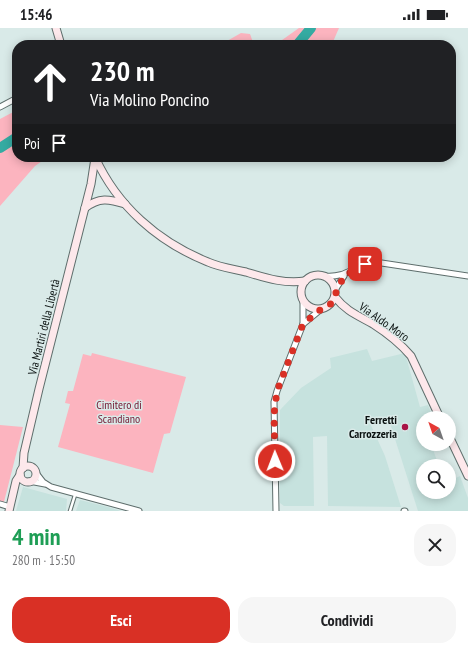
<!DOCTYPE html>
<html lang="it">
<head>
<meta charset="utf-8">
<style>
  body { margin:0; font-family:"PT Sans Narrow",sans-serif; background:#f6f6f6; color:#202124; height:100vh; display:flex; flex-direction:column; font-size:15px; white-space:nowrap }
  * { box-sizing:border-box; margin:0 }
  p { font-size:13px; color:#757577 }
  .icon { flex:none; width:22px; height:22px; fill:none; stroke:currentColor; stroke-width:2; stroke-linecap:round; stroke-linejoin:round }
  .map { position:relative; height:483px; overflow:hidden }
  .drawer { display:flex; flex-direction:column; background:#fff; flex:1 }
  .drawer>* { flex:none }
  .guide { position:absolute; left:12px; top:12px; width:444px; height:122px; border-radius:16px; box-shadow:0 2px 10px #0003; background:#202124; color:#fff; overflow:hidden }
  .needle { width:26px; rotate:320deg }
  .buttons { position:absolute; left:416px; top:383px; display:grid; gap:8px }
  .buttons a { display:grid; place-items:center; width:40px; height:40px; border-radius:50%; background:#fff; box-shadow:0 2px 10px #0003; font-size:20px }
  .pin { position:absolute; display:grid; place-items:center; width:34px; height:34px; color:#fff; margin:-17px; border-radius:8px; box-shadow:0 2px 6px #0006 }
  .me { position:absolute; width:44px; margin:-22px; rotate:359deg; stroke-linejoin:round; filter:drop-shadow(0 0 3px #0008) }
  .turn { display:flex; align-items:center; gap:14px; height:84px; padding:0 12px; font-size:18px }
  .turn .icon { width:52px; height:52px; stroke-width:2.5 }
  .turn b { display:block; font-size:28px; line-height:34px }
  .then { display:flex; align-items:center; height:38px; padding:0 12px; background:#0003; gap:8px; font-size:15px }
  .round { display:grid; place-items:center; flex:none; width:42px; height:42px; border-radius:16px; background:#f6f6f6 }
  .overview { display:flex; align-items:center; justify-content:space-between; height:68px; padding:0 12px }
  h1 { font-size:24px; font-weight:800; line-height:30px; color:#1e9e55 }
  .action { display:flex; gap:8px; margin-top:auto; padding:8px 12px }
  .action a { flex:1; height:46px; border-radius:16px; background:#d93025; color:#fff; font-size:16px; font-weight:800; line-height:46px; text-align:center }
  .action a+a { background:#f6f6f6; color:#202124 }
  .status { display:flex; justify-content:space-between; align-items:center; height:28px; padding:0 20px; background:#fff; direction:ltr }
  .status svg { height:11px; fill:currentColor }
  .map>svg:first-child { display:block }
  .built { fill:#c6e2de }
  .green { fill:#fcb4bf }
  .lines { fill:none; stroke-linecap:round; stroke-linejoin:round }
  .river { stroke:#35aba2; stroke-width:10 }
  .lane-casing { stroke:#5e6e6c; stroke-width:4.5 }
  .street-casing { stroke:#5e6e6c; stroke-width:7 }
  .secondary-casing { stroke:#5e6e6c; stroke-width:9 }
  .lane { stroke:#fff; stroke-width:2.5 }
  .street { stroke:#fff; stroke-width:5 }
  .secondary { stroke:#fde8eb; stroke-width:7 }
  .route { stroke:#d93025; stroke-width:7; stroke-dasharray:0 12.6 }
  .poi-dot { fill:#a81346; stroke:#d9eae8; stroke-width:1.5 }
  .labels { text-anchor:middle; stroke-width:3; stroke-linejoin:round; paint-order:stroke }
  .street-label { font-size:12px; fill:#0a1110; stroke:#d9eae8 }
  .park-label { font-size:12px; fill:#741732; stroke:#d9eae8 }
  .poi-label { font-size:12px; font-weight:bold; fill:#0a1110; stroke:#d9eae8; text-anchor:end }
</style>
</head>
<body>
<div class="status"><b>15:46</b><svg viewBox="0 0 49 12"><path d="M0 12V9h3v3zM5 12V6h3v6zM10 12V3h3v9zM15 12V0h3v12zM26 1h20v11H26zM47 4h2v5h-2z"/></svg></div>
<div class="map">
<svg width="468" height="483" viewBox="0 0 468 483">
  <rect width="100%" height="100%" fill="#d9eae8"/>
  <g class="built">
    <path d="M 367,321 L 372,333 L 405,325 L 420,379 L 428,377 L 433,390 L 423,390 L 423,416 L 442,416 L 432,419 L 439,438 L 423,438 L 423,464 L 449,464 L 449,453 L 460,448 L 468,470 L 468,483 L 418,483 L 388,389 L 369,393 L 385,428 L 401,479 L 328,478 L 327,408 L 313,409 L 314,478 L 284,478 L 280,475 L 280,382 L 301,360 L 331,340 L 330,330 Z"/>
    <path d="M 23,459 L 67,471 L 66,483 L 16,483 Z"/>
    <path d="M 80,472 L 108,479 L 121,483 L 76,483 Z"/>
  </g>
  <g class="green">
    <path d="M 299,0 L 339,0 L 332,16 L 329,17 L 275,17 Z"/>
    <path d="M 241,5 L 250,6 L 254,17 L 220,17 Z"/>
    <path d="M 17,82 L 17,129 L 48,129 L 35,138 L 0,178 L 0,91 Z"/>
    <path d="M 92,325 L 186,349 L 170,405 L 164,406 L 153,445 L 58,419 L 70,376 L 65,375 L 68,363 L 73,363 L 83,326 L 91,328 Z"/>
    <path d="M 0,397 L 23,399 L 4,474 L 0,473 Z"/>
  </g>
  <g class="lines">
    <g class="river">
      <path d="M 297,17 L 311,0"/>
      <path d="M 0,120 L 17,109"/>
    </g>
    <g class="lane-casing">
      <path id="lane" d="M 70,483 L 75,467"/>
    </g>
    <g class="street-casing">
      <g id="street">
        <path d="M 0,79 L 17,70"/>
        <path d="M 325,248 C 348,250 353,237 375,234 L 468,248"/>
        <path d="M 335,262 L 344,248"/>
        <path d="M 303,296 L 320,282"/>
        <path d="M 36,445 L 43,454 L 51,459 L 139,483"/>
        <path d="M 29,453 L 45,456"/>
        <path d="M 0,476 L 10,479"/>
        <path d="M 276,483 L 274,374 L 277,363 L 303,296 L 303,274"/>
        <path d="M 404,483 L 405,483"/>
      </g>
    </g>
    <g class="secondary-casing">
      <g id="secondary">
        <path d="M 56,0 L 61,17"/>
        <path d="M 95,129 C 117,178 158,214 208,234 C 219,239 233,241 246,244 C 266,250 284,256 305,253"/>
        <path d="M 85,180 C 99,169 109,171 125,176"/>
        <circle cx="318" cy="264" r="17"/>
        <path d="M 335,269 C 346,283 357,287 373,296 C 387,305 400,315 411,328 L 440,390"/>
        <path d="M 449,408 L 468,448"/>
        <circle cx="28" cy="446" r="8"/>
        <path d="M 23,440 L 24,425 L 39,361 L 91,156 L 95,130"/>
        <path d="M 9,483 L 16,453 L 20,447"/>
      </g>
    </g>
    <use href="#lane" class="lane"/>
    <use href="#street" class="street"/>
    <use href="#secondary" class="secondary"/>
  </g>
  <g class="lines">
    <path class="route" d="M 275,433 L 274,386 L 277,363 L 303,296 L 320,282 L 330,277 L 344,248 L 365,236"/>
  </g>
  <circle class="poi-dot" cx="405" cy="399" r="4"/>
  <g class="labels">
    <g class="street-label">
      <text transform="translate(384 294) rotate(35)" y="4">Via Aldo Moro</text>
      <text transform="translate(44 299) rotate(-76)" y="4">Via Martiri della Libertà</text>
    </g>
    <g class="park-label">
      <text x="119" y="381">Cimitero di<tspan x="119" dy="14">Scandiano</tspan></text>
    </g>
    <g class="poi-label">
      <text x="397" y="396">Ferretti<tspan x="397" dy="14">Carrozzeria</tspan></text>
    </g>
  </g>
</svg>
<div class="buttons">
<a><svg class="needle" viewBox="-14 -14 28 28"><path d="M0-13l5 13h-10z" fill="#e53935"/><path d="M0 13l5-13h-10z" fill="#757577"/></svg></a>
<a><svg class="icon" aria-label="search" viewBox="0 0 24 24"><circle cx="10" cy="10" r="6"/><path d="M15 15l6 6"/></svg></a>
</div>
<div class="pin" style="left:365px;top:236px;background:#d93025"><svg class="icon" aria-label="arrive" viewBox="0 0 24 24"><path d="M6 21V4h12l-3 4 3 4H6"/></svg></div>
<svg class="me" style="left:275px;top:433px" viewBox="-20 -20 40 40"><circle r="17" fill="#d93025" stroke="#fff" stroke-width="3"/><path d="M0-11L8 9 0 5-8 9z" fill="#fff"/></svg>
<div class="guide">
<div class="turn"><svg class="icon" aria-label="ahead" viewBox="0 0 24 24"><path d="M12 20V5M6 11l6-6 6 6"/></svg><div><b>230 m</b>Via Molino Poncino</div></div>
<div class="then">Poi<svg class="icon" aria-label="arrive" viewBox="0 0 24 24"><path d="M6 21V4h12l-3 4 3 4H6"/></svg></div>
</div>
</div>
<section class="drawer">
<div class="overview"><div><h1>4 min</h1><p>280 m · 15:50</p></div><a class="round"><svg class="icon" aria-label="close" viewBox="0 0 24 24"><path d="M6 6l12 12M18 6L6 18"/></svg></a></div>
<div class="action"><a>Esci</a><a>Condividi</a></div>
</section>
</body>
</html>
